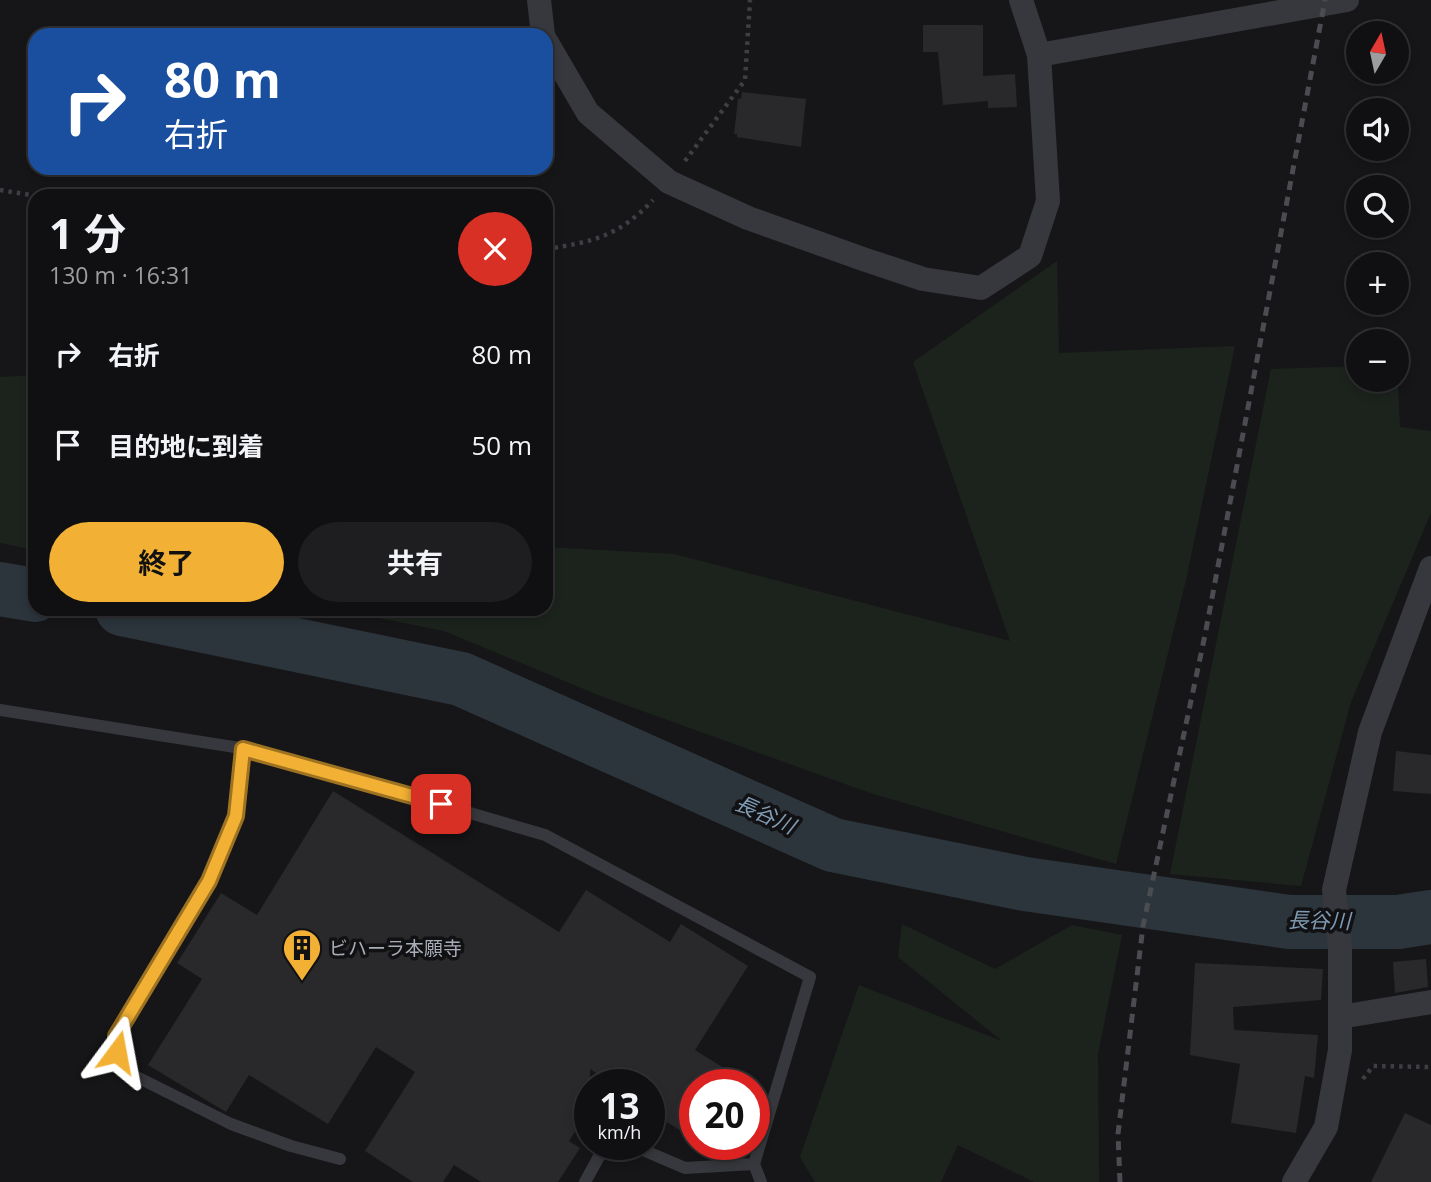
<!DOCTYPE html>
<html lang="ja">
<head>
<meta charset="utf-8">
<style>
  body { margin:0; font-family:"Open Sans","Noto Sans JP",sans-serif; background:#1e1e20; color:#f1f3f6; height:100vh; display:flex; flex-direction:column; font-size:26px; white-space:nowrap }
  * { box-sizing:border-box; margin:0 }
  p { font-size:23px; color:#9c9d9f }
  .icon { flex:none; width:38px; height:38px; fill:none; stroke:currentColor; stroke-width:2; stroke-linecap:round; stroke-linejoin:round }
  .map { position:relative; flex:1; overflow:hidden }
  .panel { position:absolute; left:28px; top:189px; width:525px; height:427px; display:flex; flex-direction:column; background:#101012; border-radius:21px; box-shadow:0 4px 10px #0003,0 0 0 2px #303032 }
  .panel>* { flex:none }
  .hud { position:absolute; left:28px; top:28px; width:525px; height:147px; border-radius:21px; box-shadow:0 4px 10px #0003,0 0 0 2px #303032; background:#1a4fa0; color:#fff; overflow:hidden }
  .needle { width:46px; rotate:9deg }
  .controls { position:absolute; left:1346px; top:21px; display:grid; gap:14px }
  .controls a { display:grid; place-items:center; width:63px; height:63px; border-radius:50%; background:#101012; box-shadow:0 4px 10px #0003,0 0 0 2px #303032; font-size:35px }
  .speed { position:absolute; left:574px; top:1069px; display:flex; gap:14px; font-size:35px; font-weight:700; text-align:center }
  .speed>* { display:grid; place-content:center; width:91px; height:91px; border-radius:50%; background:#101012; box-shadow:0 4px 10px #0003,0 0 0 2px #303032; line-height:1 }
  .speed small { font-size:18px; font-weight:400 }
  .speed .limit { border:10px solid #d22; background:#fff; color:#111 }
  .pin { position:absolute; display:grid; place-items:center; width:60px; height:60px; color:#fff; margin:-30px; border-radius:14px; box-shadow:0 4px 10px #0006 }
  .me { position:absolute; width:77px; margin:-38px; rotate:13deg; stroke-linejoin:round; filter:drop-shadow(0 0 5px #0008) }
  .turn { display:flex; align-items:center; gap:24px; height:147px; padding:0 21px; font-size:32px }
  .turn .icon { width:91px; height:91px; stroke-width:2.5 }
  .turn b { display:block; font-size:49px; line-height:60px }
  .round { display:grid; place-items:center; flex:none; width:74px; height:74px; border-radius:37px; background:#1e1e20 }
  .summary { display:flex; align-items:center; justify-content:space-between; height:119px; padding:0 21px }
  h1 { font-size:42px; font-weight:700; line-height:52px }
  .action { display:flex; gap:14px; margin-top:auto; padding:14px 21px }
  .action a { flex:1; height:80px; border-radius:42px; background:#f2b134; color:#111; font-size:28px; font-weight:700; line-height:80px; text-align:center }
  .action a+a { background:#1e1e20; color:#f1f3f6 }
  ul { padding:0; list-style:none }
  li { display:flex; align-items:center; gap:21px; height:91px; padding:0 21px }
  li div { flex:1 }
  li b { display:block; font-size:26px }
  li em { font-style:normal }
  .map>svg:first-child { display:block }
  .green { fill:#1c231d }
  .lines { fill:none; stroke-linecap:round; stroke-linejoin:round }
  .river { stroke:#2c353c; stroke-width:54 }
  .building { fill:#29292c }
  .path { stroke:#3d3f44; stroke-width:4.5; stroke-dasharray:3.5 5; stroke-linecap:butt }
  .service { stroke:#37383d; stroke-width:12 }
  .minor { stroke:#37383d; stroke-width:24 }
  .rail { stroke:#4a4c52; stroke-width:5; stroke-dasharray:9 7; stroke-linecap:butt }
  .route-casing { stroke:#9d7322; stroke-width:18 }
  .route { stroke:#f2b134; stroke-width:12 }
  .labels { text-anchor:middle; stroke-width:7; stroke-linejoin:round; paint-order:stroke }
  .poi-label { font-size:19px; fill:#a8adb8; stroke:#111113; text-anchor:start }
  .water-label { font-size:21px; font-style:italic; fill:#7f9bb3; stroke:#111113 }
</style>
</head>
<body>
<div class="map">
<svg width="1431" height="1182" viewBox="0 0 1431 1182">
  <rect width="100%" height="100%" fill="#161618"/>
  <g class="green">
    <path d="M 1057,261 L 1059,353 L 1235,346 L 1186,580 L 1116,864 L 870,793 L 598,695 L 444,631 L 333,609 L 546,609 L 546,547 L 674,554 L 1010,641 L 913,362 Z"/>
    <path d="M 1397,365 L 1400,427 L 1431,431 L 1431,513 L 1351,702 L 1301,886 L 1170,874 L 1271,369 L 1358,366 L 1358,380 L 1396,380 Z"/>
    <path d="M 35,375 L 35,550 L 0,543 L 0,377 Z"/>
    <path d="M 902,924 L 995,969 L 1072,925 L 1122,935 L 1098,1054 L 1099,1182 L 1034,1182 L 958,1145 L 941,1182 L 815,1182 L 800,1157 L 859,985 L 1002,1041 L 898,957 Z"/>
  </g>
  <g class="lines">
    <g class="river">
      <path d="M 0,589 L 35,595"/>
      <path d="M 122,609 L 461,679 L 833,845 L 1025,884 L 1289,922 L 1398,922 L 1431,917"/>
    </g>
  </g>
  <g class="building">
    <path d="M 923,25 L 983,25 L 983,76 L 1015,74 L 1017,107 L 988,108 L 988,101 L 943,105 L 938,52 L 923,52 Z"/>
    <path d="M 742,92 L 806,99 L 801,147 L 737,137 L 737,134 L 734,134 L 738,99 L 741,99 Z"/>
    <path d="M 1396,751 L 1431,755 L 1431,794 L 1393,791 Z"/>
    <path d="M 333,791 L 559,932 L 586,890 L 670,942 L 681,924 L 748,966 L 695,1050 L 727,1070 L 717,1085 L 695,1085 L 695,1120 L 686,1134 L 649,1111 L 649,1085 L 614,1085 L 590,1069 L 590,1109 L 569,1141 L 580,1148 L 558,1182 L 481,1182 L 454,1165 L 443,1182 L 413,1182 L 365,1151 L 415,1072 L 376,1047 L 328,1124 L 249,1075 L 226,1112 L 148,1065 L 202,979 L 177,963 L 221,893 L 257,915 Z"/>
    <path d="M 1426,959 L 1428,987 L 1395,993 L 1393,962 Z"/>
    <path d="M 1195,963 L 1323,969 L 1321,1000 L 1233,1007 L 1234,1030 L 1318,1035 L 1314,1078 L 1305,1076 L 1296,1133 L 1231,1123 L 1240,1064 L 1190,1055 Z"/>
    <path d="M 1405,1113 L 1431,1125 L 1431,1182 L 1371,1182 Z"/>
  </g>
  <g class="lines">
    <g class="path">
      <path d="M 685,161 L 745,80 L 750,0"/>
      <path d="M 0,190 L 37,196"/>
      <path d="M 546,249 C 593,242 619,236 653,200"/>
      <path d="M 1363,1079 L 1373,1066 L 1431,1067"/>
    </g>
    <g class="service">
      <path d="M 0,710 L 259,751 L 545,835 L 810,977 L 754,1164 L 761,1182"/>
      <path d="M 243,749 L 236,816 L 209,881 L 115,1036 L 119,1068 L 231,1124 L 291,1146 L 340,1159"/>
      <path d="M 629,1144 L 685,1168 L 754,1164"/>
      <path d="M 585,1182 L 606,1144"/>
    </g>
    <g class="minor">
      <path d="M 539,0 L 543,35"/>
      <path d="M 1021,0 L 1039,55"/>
      <path d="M 546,41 L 588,113 L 669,182 L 748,218 L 863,259 L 923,279 L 981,288 L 1030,256 L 1048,201 L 1039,55 L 1347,0"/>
      <path d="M 1340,1017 L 1431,1002"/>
      <path d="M 1294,1182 L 1326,1127 L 1340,1050 L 1340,948 L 1334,890 L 1370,732 L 1431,568"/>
    </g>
    <path class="rail" d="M 1120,1182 L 1118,1134 L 1143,926 L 1205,635 L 1325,0"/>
  </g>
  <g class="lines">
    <g class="route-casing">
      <path id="route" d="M 117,1052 L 116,1036 L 209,881 L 236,816 L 243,749 L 441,804"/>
    </g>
    <use href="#route" class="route"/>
  </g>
  <defs>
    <g id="building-pin" transform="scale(2.0125)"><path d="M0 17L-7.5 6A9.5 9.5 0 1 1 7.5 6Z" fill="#f2b134" stroke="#111113"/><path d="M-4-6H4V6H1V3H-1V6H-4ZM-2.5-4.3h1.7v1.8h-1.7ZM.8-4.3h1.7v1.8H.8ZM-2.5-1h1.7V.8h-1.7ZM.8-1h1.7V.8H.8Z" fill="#111"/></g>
  </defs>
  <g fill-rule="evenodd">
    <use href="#building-pin" x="302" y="948"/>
  </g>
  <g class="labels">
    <g class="poi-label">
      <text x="329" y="955">ビハーラ本願寺</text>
    </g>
    <g class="water-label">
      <text transform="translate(765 815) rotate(24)" y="7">長谷川</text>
      <text transform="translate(1319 921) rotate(1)" y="7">長谷川</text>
    </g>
  </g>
</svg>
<div class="controls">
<a><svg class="needle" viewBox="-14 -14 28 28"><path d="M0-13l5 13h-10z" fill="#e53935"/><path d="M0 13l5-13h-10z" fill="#9c9d9f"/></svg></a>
<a><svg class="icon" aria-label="sound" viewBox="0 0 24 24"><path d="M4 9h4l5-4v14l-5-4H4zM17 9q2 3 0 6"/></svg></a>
<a><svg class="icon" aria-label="search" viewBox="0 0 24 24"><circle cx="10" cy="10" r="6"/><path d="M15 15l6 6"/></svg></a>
<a>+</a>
<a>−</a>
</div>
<div class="speed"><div>13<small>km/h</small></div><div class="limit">20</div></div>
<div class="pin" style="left:441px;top:804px;background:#d93025"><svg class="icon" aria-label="arrive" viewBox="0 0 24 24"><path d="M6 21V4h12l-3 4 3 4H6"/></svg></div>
<svg class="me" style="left:117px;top:1052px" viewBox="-20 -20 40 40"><path d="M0-17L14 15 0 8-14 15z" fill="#f2b134" stroke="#fff" stroke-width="4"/></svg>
<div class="hud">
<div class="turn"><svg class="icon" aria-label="right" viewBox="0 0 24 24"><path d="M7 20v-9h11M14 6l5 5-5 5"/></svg><div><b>80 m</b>右折</div></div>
</div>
<section class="panel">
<div class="summary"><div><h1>1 分</h1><p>130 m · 16:31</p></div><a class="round" style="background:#d93025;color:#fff"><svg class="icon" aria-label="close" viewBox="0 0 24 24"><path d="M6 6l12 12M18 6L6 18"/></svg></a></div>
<ul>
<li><svg class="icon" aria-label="right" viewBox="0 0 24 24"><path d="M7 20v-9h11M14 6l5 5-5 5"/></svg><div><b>右折</b></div><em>80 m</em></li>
<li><svg class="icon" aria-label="arrive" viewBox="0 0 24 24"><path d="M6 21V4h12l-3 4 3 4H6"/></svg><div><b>目的地に到着</b></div><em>50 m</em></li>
</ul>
<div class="action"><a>終了</a><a>共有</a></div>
</section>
</div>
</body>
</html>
